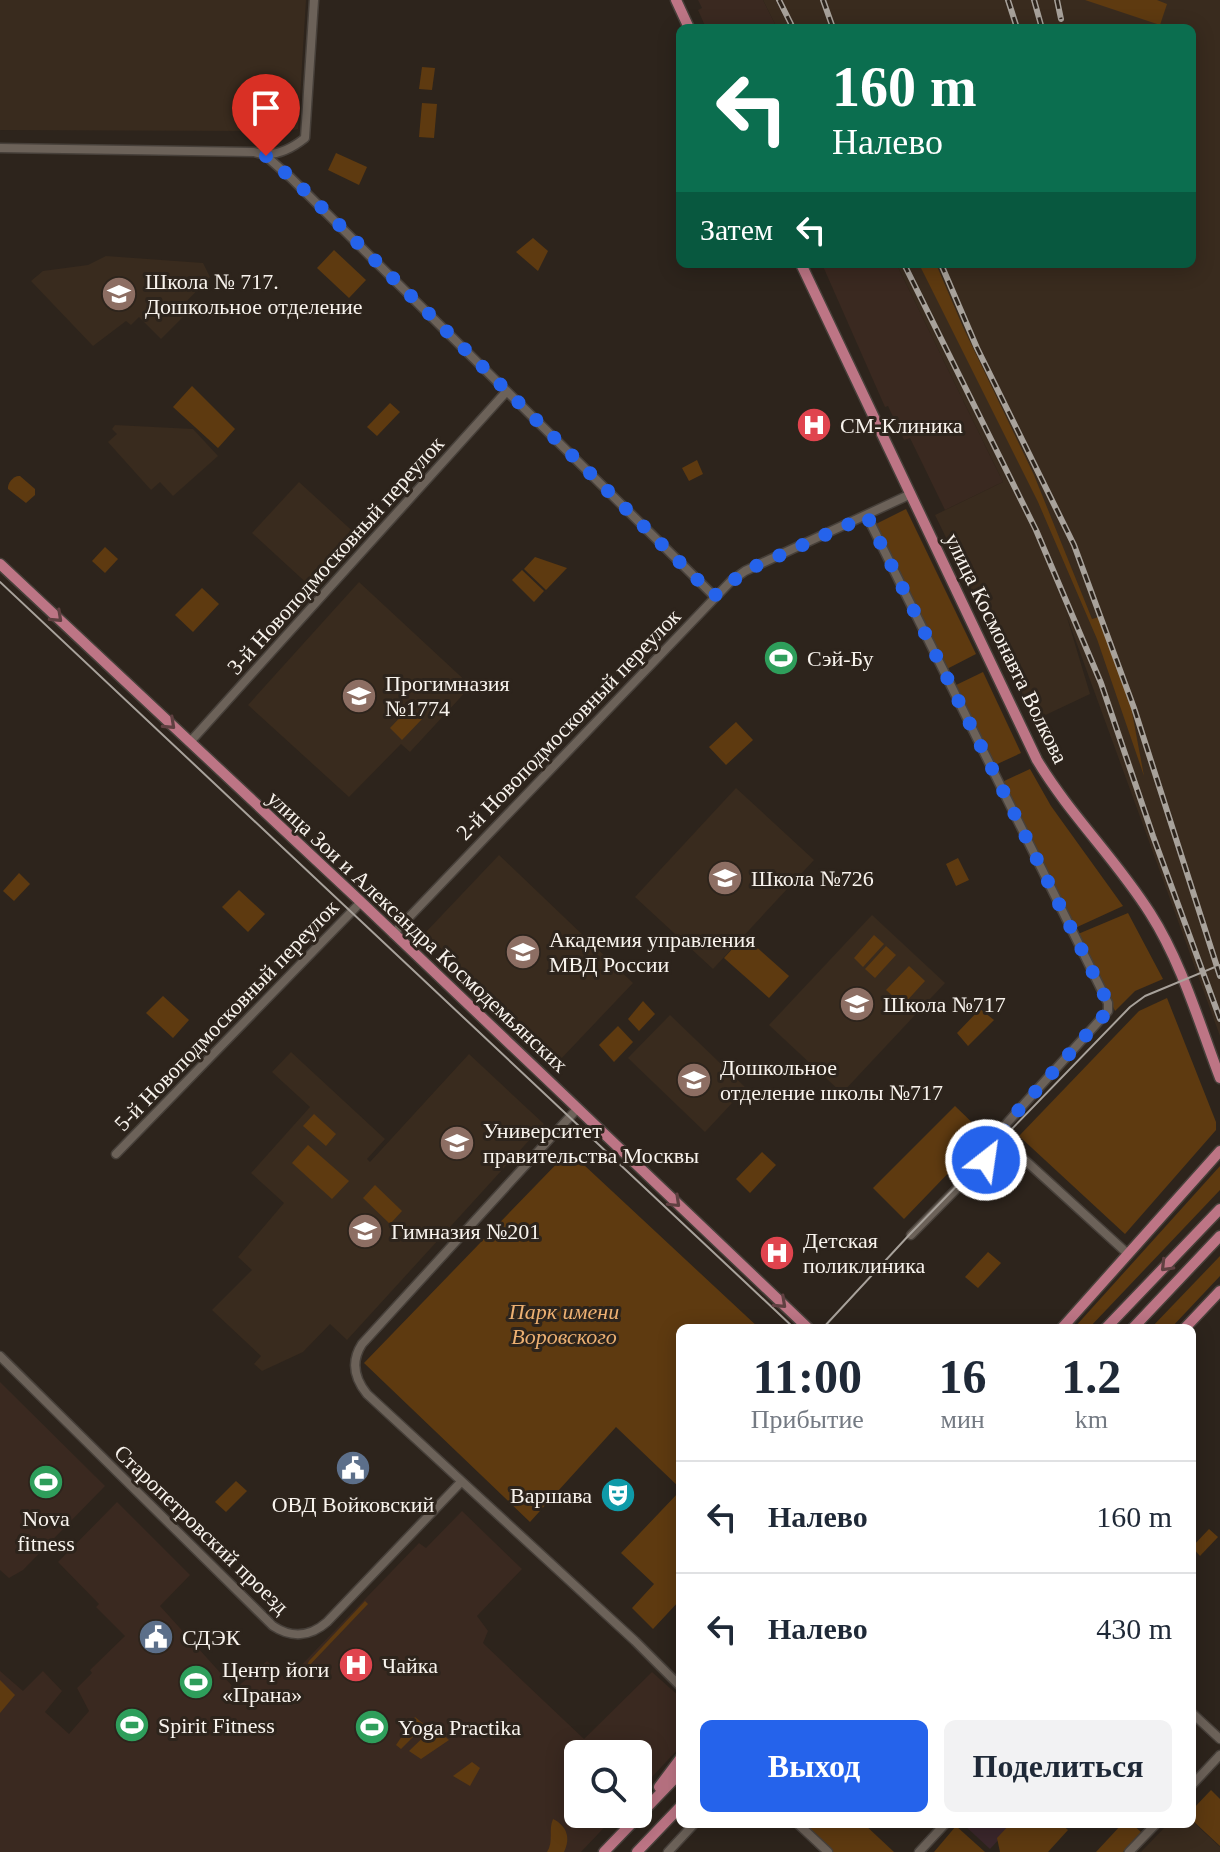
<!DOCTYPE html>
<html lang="ru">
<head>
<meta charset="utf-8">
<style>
  body { margin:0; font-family:Georgia,serif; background:#f2f2f3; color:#1f2937; height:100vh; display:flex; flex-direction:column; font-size:30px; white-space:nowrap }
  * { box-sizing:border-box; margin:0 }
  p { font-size:26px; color:#747a83 }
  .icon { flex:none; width:44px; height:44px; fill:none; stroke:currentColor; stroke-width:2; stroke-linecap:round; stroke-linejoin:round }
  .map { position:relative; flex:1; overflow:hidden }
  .panel { position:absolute; left:676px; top:1324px; width:520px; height:504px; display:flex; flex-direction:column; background:#fff; border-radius:12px; box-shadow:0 4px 20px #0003 }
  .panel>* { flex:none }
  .hud { position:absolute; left:676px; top:24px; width:520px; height:244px; border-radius:12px; box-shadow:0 4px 20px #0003; background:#0b6e4f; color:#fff; overflow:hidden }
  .controls { position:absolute; left:564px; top:1740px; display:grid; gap:16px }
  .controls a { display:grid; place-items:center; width:88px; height:88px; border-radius:12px; background:#fff; box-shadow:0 4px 20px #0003; font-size:40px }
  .pin { position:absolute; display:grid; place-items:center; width:68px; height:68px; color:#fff; margin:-82px -34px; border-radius:50% 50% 50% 0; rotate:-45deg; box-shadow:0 0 8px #0007 }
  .pin .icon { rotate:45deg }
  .me { position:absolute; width:88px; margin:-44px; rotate:30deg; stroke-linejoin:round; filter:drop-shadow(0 0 6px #0008) }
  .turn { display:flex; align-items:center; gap:28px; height:168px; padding:0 24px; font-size:36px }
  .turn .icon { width:104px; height:104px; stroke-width:2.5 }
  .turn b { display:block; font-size:56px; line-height:68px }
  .then { display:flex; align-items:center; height:76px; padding:0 24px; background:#0003; gap:16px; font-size:30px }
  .eta { display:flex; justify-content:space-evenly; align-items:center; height:136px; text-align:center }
  .eta b { font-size:48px; font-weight:600; line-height:56px }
  .action { display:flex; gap:16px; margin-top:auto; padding:16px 24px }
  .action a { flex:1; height:92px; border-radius:12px; background:#2563eb; color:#fff; font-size:32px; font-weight:600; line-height:92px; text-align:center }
  .action a+a { background:#f2f2f3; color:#1f2937 }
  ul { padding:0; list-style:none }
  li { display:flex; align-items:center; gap:24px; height:112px; padding:0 24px; border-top:2px solid #e0e1e3 }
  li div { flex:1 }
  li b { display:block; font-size:30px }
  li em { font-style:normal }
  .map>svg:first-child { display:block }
  .commercial { fill:#3a2920 }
  .built { fill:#392b1e }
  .medical { fill:#3b272c }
  .green { fill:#5e3a10 }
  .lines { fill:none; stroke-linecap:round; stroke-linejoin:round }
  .minor-casing { stroke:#47403a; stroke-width:11 }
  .major-casing { stroke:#47403a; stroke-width:13 }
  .minor { stroke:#6c6259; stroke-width:8 }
  .major { stroke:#bd7585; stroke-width:10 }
  .tram { stroke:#a8a29b; stroke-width:2 }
  .rail-casing { stroke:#a8a29b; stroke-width:6 }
  .rail { stroke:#2d241c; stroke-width:3; stroke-dasharray:9; stroke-linecap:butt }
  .oneway { stroke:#5f4041 }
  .route { stroke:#2563eb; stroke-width:14; stroke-dasharray:0 25.2 }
  .labels { text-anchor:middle; stroke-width:6; stroke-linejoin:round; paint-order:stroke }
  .poi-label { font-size:22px; fill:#f8f3ed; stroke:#2d241c; text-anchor:start }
  .street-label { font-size:22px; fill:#f8f3ed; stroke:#2d241c }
  .park-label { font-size:22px; font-style:italic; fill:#edb072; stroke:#2d241c }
</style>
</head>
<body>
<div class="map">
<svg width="1220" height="1852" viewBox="0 0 1220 1852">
  <rect width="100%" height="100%" fill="#2d241c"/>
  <g class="commercial">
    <path d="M 698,0 L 763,0 L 777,28 L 706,28 L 698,10 L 702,8 Z"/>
    <path d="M 822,264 L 897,265 L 1003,482 L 945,510 L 910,438 L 904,440 L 888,406 L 885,407 Z"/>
    <path d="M 0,1382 L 105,1486 L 23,1570 L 9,1578 L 0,1570 Z"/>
    <path d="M 117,1502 L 190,1575 L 160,1606 L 235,1689 L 267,1661 L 287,1680 L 419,1543 L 426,1548 L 462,1511 L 522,1569 L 477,1616 L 488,1631 L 483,1643 L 486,1646 L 584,1739 L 652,1672 L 680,1697 L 680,1747 L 638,1792 L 638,1754 L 578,1754 L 578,1814 L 617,1814 L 581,1852 L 0,1852 L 0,1671 L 23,1691 L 43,1671 L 62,1691 L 45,1712 L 69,1734 L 89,1711 L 77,1688 L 92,1673 L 90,1670 L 125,1636 L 96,1607 L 99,1604 L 58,1562 Z"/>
  </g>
  <g class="built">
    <path d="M 0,0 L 306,0 L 298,129 L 288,131 L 0,130 Z"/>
    <path d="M 763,0 L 1220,0 L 1220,1036 L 1066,614 L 1090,694 L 1035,720 L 935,515 L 1003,482 L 897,265 L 894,264 L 1192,264 L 1192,28 L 777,28 Z"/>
    <path d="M 106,256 L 203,263 L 210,277 L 181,307 L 186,314 L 161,339 L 139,317 L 131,325 L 126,321 L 93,346 L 31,281 L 43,271 L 88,265 Z"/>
    <path d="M 115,425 L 193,429 L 218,456 L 173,496 L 160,482 L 151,490 L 108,442 L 117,434 L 112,429 Z"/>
    <path d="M 299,482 L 360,538 L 313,589 L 252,533 Z"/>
    <path d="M 359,582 L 471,686 L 410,752 L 401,744 L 349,797 L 248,705 Z"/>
    <path d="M 736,788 L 814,860 L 713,969 L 635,897 Z"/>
    <path d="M 499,855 L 633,983 L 559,1061 L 425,933 Z"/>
    <path d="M 872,915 L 945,983 L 842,1093 L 769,1025 Z"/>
    <path d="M 670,1015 L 746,1088 L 705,1132 L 628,1058 Z"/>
    <path d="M 291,1052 L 385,1139 L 367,1159 L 370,1162 L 469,1054 L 544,1124 L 347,1340 L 330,1324 L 303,1352 L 262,1371 L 254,1364 L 261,1356 L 212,1310 L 252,1270 L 238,1257 L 284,1203 L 251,1173 L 310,1107 L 272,1072 Z"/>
    <path d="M 1192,1821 L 1220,1847 L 1220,1852 L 1141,1852 L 1168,1824 L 1192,1824 Z"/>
  </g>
  <path class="medical" d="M 963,1824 L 1013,1824 L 990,1849 Z"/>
  <g class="green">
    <path d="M 1085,0 L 1157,0 L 1167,4 L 1160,25 Z"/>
    <path d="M 422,67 L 435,68 L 432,90 L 419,89 Z"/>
    <path d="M 422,103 L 437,104 L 434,138 L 419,137 Z"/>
    <path d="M 336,153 L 367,167 L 359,185 L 328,170 Z"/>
    <path d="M 533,238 L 548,251 L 538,271 L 516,252 Z"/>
    <path d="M 334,250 L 366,280 L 349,298 L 317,268 Z"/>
    <path d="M 919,264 L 936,264 L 963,327 L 1034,475 L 1092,619 L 1099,617 L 1131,707 L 1144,776 L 1097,639 L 1038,502 Z"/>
    <path d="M 192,386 L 235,429 L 218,448 L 173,407 Z"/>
    <path d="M 390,403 L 400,412 L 377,436 L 367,427 Z"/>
    <path d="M 697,460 L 703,474 L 689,481 L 682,468 Z"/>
    <path d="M 20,476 L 35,489 L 35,495 L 26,503 L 8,489 C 7,483 14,475 20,476 Z"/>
    <path d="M 906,509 L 976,654 L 945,670 L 874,525 Z"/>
    <path d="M 105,547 L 118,559 L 105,573 L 92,561 Z"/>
    <path d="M 535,557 L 567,568 L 546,590 L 524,569 Z"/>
    <path d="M 522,570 L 544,591 L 534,602 L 512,580 Z"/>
    <path d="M 202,588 L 219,604 L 193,632 L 175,615 Z"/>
    <path d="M 983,672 L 1021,753 L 993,766 L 954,686 Z"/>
    <path d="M 410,707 L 422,719 L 402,740 L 390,728 Z"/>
    <path d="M 736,722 L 753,740 L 726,765 L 709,747 Z"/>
    <path d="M 1030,769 L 1051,806 L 1123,906 L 1075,928 L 1002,782 Z"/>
    <path d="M 958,858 L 969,880 L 956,886 L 946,864 Z"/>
    <path d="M 19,873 L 30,884 L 14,901 L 3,891 Z"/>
    <path d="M 239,890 L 265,914 L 248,932 L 222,907 Z"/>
    <path d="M 1128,913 L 1163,979 L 1135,991 L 1115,1011 L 1078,934 Z"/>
    <path d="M 874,935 L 884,944 L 863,967 L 854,958 Z"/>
    <path d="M 744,936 L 789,976 L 769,998 L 724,958 Z"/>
    <path d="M 886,946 L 896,955 L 875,978 L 865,969 Z"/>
    <path d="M 909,966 L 925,981 L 903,1005 L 886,990 Z"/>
    <path d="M 163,996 L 189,1020 L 173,1038 L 146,1013 Z"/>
    <path d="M 1167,998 L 1216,1122 L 1216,1130 L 1125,1234 L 1019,1136 L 1139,1011 Z"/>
    <path d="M 643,1001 L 655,1014 L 639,1031 L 628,1019 Z"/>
    <path d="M 980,1009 L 994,1020 L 968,1046 L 957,1033 Z"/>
    <path d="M 618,1026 L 633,1042 L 614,1062 L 599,1045 Z"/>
    <path d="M 955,1106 L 985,1135 L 904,1219 L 873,1188 Z"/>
    <path d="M 314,1114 L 336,1134 L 326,1146 L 303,1126 Z"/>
    <path d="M 308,1145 L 349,1181 L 332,1199 L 292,1163 Z"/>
    <path d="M 569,1151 L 759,1328 L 680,1328 L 680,1488 L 616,1427 L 530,1522 L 364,1363 Z"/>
    <path d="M 762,1152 L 776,1165 L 750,1193 L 736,1179 Z"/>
    <path d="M 1220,1166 L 1220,1190 L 1089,1328 L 1074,1328 Z"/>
    <path d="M 375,1185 L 402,1211 L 390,1224 L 363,1198 Z"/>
    <path d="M 988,1252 L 1001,1263 L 978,1288 L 965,1277 Z"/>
    <path d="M 1220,1256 L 1220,1276 L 1171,1328 L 1151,1328 Z"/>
    <path d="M 236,1481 L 247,1491 L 226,1512 L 215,1502 Z"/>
    <path d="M 680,1491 L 680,1600 L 653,1629 L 632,1608 L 654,1584 L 621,1553 Z"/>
    <path d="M 1209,1529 L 1218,1537 L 1200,1556 L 1192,1547 Z"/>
    <path d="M 365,1601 L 368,1604 L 305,1670 L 309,1661 Z"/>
    <path d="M 0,1680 L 15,1695 L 0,1713 Z"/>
    <path d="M 415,1717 L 425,1725 L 401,1749 L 396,1745 Z"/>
    <path d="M 434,1727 L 449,1740 L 421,1759 L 409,1751 Z"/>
    <path d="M 472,1762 L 480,1768 L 470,1786 L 453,1776 Z"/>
    <path d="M 578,1788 L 578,1814 L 597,1814 L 580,1822 L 570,1820 C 562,1806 564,1795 578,1788 Z"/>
    <path d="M 1211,1790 L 1220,1799 L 1220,1846 L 1192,1820 L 1192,1810 Z"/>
    <path d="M 553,1819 C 567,1826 571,1838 564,1852 L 547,1852 C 554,1841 548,1830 553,1819 Z"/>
    <path d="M 802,1824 L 864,1824 L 894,1852 L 832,1852 Z"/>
    <path d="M 1010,1824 L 1061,1824 L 1068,1830 L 1048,1852 L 1000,1852 L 997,1838 Z"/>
    <path d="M 1122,1824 L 1132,1824 L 1141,1832 L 1123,1852 L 1096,1852 Z"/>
    <path d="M 956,1826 L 985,1852 L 934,1852 Z"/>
  </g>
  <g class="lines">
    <g class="minor-casing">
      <g id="minor">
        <path d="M 0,148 L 254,152 C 272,158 290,150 305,138 L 314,0"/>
        <path d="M 266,156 L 291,178 L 714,596"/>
        <path d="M 867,516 L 1108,1003 L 1108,1011 L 1007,1123 L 1002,1135 L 1004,1141 L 911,1235"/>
        <path d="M 190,742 L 506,392"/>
        <path d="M 393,934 L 731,581 L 745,571 L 911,494"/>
        <path d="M 577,1109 L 362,1344 C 351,1361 354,1378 367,1394 L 635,1641 L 680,1686"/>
        <path d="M 1004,1141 L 1128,1254"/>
        <path d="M 116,1154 L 361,902"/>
        <path d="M 0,1356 L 273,1626 C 291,1638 310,1637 327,1622 L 461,1482"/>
        <path d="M 1192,1713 L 1220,1739"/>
        <path d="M 1192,1785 L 1220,1755"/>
        <path d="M 798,1824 L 828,1852"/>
        <path d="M 668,1852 L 694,1824"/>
        <path d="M 919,1852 L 945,1824"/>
        <path d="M 1129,1852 L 1156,1824"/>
      </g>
    </g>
    <g class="major-casing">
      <g id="major">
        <path d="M 676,0 L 689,28"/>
        <path d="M 801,264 L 1037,760 C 1070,815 1116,859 1150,913 C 1182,963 1199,1023 1220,1078"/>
        <path d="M 0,564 L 361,902 L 808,1328"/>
        <path d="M 1062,1328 L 1220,1151"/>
        <path d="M 1106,1328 L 1220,1209"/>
        <path d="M 1133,1328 L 1220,1236"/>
        <path d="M 1185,1328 L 1220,1291"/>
        <path d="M 659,1787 L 680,1759"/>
        <path d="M 604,1852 L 680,1773"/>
        <path d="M 637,1852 L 680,1807"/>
      </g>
    </g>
    <use href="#minor" class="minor"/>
    <use href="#major" class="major"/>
    <g class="tram">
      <path d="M 0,582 L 794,1328"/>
      <path d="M 823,1328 L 910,1234 L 1130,1007 L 1145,996 L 1220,965"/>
    </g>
    <g class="rail-casing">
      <g id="rail">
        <path d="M 779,0 L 793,28"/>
        <path d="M 823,0 L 833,28"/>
        <path d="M 1008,0 L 1017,28"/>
        <path d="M 1034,0 L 1041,25"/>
        <path d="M 1057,0 L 1061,19"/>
        <path d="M 904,264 L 1036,530 L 1101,683 L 1153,836 L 1220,1019"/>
        <path d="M 941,264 L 977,348 L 1074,545 L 1134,708 L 1220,976"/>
      </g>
    </g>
    <use href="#rail" class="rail"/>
  </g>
  <defs><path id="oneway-chevron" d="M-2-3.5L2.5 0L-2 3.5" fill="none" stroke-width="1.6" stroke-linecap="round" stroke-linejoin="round" transform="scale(2)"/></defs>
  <g class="oneway">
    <use href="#oneway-chevron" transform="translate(57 617) rotate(43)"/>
    <use href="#oneway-chevron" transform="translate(170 724) rotate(43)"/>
    <use href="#oneway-chevron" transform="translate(675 1202) rotate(44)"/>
    <use href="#oneway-chevron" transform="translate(1166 1266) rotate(134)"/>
    <use href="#oneway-chevron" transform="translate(781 1303) rotate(43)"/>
  </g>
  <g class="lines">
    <path class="route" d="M 266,156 L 297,183 L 714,596 L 745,571 L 867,516 L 1108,1003 L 1108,1011 L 1007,1123 L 1002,1135 L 1004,1141 L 986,1160"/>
  </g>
  <defs>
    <g id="school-disc" transform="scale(1.8)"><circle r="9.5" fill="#8d6e63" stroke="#2d241c"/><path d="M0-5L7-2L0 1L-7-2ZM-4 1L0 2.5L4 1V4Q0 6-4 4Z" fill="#fff"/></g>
    <g id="hospital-disc" transform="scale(1.8)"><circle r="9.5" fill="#e0444e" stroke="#2d241c"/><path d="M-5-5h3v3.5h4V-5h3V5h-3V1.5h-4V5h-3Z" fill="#fff"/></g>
    <g id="stadium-disc" transform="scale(1.8)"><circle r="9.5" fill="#2e9e5b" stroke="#2d241c"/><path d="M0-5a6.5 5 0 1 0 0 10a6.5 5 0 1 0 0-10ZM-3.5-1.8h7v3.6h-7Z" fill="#fff"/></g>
    <g id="university-disc" transform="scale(1.8)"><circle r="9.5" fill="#8d6e63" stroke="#2d241c"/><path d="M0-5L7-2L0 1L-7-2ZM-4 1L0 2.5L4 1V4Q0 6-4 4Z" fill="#fff"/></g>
    <g id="civic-disc" transform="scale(1.8)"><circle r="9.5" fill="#5c6f8a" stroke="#2d241c"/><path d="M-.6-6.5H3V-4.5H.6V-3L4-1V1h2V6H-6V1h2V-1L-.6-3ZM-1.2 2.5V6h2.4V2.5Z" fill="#fff"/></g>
    <g id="theatre-disc" transform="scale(1.8)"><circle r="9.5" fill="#0f9aa8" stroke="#2d241c"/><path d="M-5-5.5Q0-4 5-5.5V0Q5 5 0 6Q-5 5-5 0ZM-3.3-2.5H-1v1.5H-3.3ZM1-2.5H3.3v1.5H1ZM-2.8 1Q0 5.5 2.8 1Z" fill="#fff"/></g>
  </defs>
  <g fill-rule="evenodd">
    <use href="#school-disc" x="119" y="294"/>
    <use href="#hospital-disc" x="814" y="425"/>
    <use href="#stadium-disc" x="781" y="658"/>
    <use href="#school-disc" x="359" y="696"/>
    <use href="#school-disc" x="725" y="878"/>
    <use href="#university-disc" x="523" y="952"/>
    <use href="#school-disc" x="857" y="1004"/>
    <use href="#school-disc" x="694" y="1080"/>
    <use href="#university-disc" x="457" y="1143"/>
    <use href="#school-disc" x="365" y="1231"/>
    <use href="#hospital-disc" x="777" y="1253"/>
    <use href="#civic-disc" x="353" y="1468"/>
    <use href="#stadium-disc" x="46" y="1482"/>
    <use href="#theatre-disc" x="618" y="1495"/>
    <use href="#civic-disc" x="156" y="1637"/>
    <use href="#hospital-disc" x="356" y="1665"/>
    <use href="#stadium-disc" x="196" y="1682"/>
    <use href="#stadium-disc" x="132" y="1725"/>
    <use href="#stadium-disc" x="372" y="1727"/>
  </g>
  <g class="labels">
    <g class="poi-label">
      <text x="145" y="289">Школа № 717.<tspan x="145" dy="25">Дошкольное отделение</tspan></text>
      <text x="840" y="433">СМ-Клиника</text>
      <text x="807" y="666">Сэй-Бу</text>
      <text x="385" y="691">Прогимназия<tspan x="385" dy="25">№1774</tspan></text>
      <text x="751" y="886">Школа №726</text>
      <text x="549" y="947">Академия управления<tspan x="549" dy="25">МВД России</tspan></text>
      <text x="883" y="1012">Школа №717</text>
      <text x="720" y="1075">Дошкольное<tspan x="720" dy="25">отделение школы №717</tspan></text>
      <text x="483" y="1138">Университет<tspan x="483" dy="25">правительства Москвы</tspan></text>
      <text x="391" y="1239">Гимназия №201</text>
      <text x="803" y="1248">Детская<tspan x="803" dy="25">поликлиника</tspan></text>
      <text x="592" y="1503" text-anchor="end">Варшава</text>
      <text x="353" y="1512" text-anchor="middle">ОВД Войковский</text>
      <text x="46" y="1526" text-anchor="middle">Nova<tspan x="46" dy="25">fitness</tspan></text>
      <text x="182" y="1645">СДЭК</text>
      <text x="382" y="1673">Чайка</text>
      <text x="222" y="1677">Центр йоги<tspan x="222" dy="25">«Прана»</tspan></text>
      <text x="158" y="1733">Spirit Fitness</text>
      <text x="398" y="1735">Yoga Practika</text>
    </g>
    <g class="street-label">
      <text transform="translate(335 555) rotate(-48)" y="8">3-й Новоподмосковный переулок</text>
      <text transform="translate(1007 648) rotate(64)" y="8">улица Космонавта Волкова</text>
      <text transform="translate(568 724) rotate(-46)" y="8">2-й Новоподмосковный переулок</text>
      <text transform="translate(418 931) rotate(43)" y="8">улица Зои и Александра Космодемьянских</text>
      <text transform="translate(226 1015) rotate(-46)" y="8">5-й Новоподмосковный переулок</text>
      <text transform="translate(202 1529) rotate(44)" y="8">Старопетровский проезд</text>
    </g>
    <g class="park-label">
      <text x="564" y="1319">Парк имени<tspan x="564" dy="25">Воровского</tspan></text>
    </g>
  </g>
</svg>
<div class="controls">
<a><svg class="icon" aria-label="search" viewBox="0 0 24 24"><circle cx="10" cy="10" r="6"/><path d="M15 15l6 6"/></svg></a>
</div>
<div class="pin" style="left:266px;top:156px;background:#d93025"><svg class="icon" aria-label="arrive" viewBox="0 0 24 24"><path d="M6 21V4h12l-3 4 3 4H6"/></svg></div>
<svg class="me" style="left:986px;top:1160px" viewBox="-20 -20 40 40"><circle r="17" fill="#2563eb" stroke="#fff" stroke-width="3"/><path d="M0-11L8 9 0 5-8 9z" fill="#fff"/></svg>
<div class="hud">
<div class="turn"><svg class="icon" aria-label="left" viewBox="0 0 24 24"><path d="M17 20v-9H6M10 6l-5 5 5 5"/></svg><div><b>160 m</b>Налево</div></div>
<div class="then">Затем<svg class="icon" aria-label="left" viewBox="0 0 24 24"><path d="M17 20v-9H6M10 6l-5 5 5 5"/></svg></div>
</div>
<section class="panel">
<div class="eta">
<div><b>11:00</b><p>Прибытие</p></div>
<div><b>16</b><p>мин</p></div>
<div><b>1.2</b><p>km</p></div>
</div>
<ul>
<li><svg class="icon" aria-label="left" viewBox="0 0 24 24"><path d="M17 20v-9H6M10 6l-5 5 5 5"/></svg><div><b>Налево</b></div><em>160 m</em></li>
<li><svg class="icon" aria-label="left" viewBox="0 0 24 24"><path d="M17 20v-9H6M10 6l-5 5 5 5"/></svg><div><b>Налево</b></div><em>430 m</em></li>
</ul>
<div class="action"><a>Выход</a><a>Поделиться</a></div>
</section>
</div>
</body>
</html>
